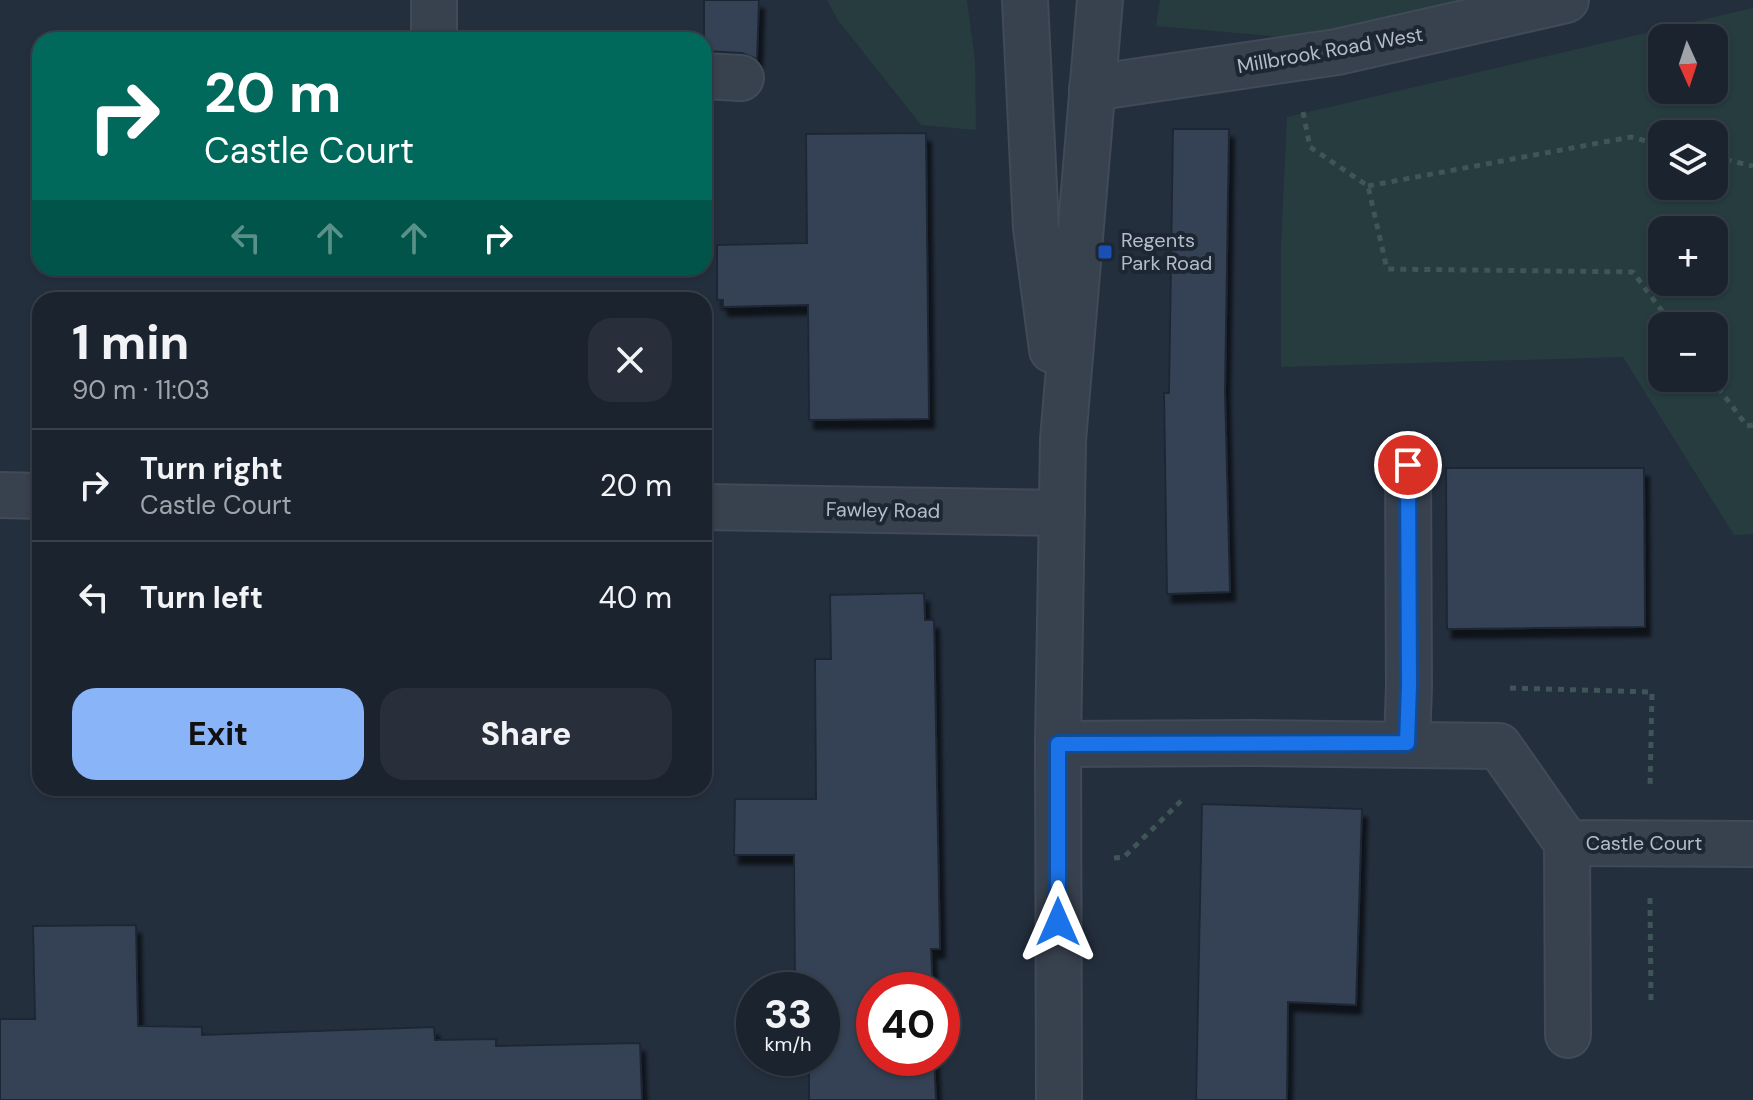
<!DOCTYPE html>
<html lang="en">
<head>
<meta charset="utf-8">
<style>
  body { margin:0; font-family:"DM Sans",sans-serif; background:#282f3a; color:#f1f3f6; height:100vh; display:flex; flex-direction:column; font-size:30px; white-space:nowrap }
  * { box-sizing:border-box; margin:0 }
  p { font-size:26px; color:#a0a4aa }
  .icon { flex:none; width:44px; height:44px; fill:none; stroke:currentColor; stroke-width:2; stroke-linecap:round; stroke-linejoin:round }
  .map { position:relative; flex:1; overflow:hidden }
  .panel { position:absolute; left:32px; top:292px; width:680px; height:504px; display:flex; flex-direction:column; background:#1b232e; border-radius:24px; box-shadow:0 2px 6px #0004,0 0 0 2px #39404a }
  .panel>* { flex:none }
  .top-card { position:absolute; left:32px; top:32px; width:680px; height:244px; border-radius:24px; box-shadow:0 2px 6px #0004,0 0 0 2px #39404a; background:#00695c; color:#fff; overflow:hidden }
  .needle { width:52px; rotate:177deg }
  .buttons { position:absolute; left:1648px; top:24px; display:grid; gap:16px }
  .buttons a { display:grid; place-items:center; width:80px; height:80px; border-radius:16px; background:#1b232e; box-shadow:0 2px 6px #0004,0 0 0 2px #39404a; font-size:40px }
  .speed { position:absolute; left:736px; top:972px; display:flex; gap:16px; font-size:40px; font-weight:700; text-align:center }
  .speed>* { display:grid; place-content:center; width:104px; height:104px; border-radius:50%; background:#1b232e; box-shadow:0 2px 6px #0004,0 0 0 2px #39404a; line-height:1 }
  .speed small { font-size:20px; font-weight:400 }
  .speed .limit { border:12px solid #d22; background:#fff; color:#111 }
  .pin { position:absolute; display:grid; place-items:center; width:68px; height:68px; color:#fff; margin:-34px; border:4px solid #fff; border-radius:50%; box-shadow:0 2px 8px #0007 }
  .me { position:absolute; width:88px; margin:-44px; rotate:0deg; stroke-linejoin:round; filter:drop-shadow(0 0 6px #0008) }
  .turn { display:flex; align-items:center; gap:28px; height:168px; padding:0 40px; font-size:36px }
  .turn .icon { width:104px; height:104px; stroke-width:2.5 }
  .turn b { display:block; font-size:56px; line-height:68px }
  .lanes { display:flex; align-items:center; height:76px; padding:0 40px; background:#0003; justify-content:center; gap:40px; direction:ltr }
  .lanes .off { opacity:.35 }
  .round { display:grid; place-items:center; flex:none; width:84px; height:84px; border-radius:24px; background:#282f3a }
  .summary { display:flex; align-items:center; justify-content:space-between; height:136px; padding:0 40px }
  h1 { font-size:48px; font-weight:800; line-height:60px }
  .cta { display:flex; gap:16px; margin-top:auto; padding:16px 40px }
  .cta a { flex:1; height:92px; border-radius:24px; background:#8ab4f8; color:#111; font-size:32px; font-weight:800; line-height:92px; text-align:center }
  .cta a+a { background:#282f3a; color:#f1f3f6 }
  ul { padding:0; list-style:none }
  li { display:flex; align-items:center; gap:24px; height:112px; padding:0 40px; border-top:2px solid #39404a }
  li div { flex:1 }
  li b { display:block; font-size:30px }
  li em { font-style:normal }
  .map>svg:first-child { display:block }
  .green { fill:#263c3f; fill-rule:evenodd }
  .building { fill:#364354; stroke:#1f2835; stroke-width:2; filter:url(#shadow) }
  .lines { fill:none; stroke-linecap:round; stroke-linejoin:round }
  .minor-casing { stroke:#414a57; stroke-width:48 }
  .path { stroke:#3f5557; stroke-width:5; stroke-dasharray:6 6; stroke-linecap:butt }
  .minor { stroke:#38414e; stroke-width:44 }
  .route-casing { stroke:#114b97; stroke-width:20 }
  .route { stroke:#1a73e8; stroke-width:14 }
  .transit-dot { fill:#1a4fb4; stroke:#1d2633; stroke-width:3 }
  .labels { text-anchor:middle; stroke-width:8; stroke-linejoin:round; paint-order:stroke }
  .street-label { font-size:20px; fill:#b4bcc9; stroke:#1d2633 }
  .poi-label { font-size:20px; fill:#b4bcc9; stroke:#1d2633; text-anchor:start }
</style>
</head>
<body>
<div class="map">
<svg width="1753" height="1100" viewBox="0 0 1753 1100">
  <defs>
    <filter id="shadow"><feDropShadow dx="5" dy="9" stdDeviation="2" flood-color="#0009"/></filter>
  </defs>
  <rect width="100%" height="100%" fill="#242f3e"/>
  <g class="green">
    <path d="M 827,0 L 967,0 L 975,62 L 976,130 L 921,125 L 838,20 Z"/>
    <path d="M 1160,0 L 1474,0 L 1305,39 L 1156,26 Z"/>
    <path d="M 1753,8 L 1753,534 L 1734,535 L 1623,357 L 1281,367 L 1281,246 L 1287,117 ZM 1662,38 L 1714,38 L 1714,90 L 1662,90 ZM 1662,134 L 1714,134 L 1714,186 L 1662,186 ZM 1662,230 L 1714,230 L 1714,282 L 1662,282 ZM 1662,326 L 1714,326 L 1714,378 L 1662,378 Z"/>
  </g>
  <g class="building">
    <path d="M 704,0 L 759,0 L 757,59 L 742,53 L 704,51 Z"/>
    <path d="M 1173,129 L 1229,129 L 1225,391 L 1230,592 L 1167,594 L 1164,393 L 1169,393 Z"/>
    <path d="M 926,133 L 929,419 L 809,420 L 808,305 L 723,307 L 723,300 L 717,300 L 717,245 L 807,243 L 806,134 Z"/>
    <path d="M 1446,468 L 1644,468 L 1645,627 L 1447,629 Z"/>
    <path d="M 924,593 L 925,620 L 934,620 L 940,949 L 931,949 L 933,990 L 874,990 L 874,1058 L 934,1058 L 936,1100 L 809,1100 L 809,1058 L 822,1058 L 822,990 L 795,990 L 794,855 L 734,855 L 735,799 L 816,799 L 815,659 L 831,659 L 830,595 Z"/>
    <path d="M 1202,804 L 1362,809 L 1356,1005 L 1288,1002 L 1287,1100 L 1196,1100 Z"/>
    <path d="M 136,925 L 138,1026 L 202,1027 L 202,1035 L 434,1027 L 435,1040 L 496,1039 L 496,1046 L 640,1043 L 642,1100 L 0,1100 L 0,1019 L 35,1019 L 33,926 Z"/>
  </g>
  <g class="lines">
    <g class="minor-casing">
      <g id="minor">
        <path d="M 1025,0 L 1036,228 L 1052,350"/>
        <path d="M 434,40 L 434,0"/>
        <path d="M 704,76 L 741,78"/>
        <path d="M 1092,88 L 1337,52 L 1566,0"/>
        <path d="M 0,495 L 40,496"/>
        <path d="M 704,507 L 1062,513"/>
        <path d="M 1407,743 L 1409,686 L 1408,465"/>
        <path d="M 1058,744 L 1253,743 L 1499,746 L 1567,843 L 1753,844"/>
        <path d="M 1567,843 L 1568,1035"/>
        <path d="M 1059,1100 L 1058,744 L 1063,440 L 1100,0"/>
      </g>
    </g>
    <g class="path">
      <path d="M 1303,112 L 1310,147 L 1368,186 L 1387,269 L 1633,272 L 1673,326"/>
      <path d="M 1714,157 L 1753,166"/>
      <path d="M 1368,186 L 1631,137 L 1662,145"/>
      <path d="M 1711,378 L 1747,426 L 1753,425"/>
      <path d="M 1510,688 L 1652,692 L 1650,788"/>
      <path d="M 1114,858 L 1124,857 L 1181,801"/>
      <path d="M 1650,898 L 1651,1001"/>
    </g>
    <use href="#minor" class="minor"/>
  </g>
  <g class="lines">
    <g class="route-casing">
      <path id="route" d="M 1058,922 L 1058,744 L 1407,743 L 1409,686 L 1408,465"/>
    </g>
    <use href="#route" class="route"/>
  </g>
  <rect class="transit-dot" x="1097" y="244" width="16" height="16" rx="4"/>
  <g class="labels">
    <g class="street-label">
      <text transform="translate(1330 50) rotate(-10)" y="7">Millbrook Road West</text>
      <text transform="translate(883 510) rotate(1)" y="7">Fawley Road</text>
      <text x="1644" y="850">Castle Court</text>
    </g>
    <g class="poi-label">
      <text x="1121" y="247">Regents<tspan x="1121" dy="23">Park Road</tspan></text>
    </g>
  </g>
</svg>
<div class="buttons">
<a><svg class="needle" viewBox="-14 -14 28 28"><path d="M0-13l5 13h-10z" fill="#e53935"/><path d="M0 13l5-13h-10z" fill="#a0a4aa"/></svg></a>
<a><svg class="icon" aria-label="layers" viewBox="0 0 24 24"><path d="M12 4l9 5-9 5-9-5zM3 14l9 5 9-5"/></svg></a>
<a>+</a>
<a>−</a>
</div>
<div class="speed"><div>33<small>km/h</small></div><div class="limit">40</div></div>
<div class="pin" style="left:1408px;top:465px;background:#d93025"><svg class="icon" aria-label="arrive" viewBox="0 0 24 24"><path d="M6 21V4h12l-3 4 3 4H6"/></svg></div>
<svg class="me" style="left:1058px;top:922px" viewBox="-20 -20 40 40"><path d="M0-17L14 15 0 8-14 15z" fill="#1a73e8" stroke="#fff" stroke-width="4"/></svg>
<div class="top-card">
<div class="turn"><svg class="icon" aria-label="right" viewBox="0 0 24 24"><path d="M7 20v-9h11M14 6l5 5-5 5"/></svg><div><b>20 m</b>Castle Court</div></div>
<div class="lanes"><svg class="icon off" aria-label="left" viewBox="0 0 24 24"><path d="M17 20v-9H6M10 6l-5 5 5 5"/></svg><svg class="icon off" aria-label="ahead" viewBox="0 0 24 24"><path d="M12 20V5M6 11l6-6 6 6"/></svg><svg class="icon off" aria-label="ahead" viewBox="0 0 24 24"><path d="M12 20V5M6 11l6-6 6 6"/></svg><svg class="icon" aria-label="right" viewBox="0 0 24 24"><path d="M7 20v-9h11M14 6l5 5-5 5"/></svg></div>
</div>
<section class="panel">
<div class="summary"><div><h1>1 min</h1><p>90 m · 11:03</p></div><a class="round"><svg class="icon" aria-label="close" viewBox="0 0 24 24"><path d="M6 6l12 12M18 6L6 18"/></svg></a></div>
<ul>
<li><svg class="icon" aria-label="right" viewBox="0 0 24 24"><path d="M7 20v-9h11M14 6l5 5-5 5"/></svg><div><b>Turn right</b><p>Castle Court</p></div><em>20 m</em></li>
<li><svg class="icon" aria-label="left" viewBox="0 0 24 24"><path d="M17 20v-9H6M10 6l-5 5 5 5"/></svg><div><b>Turn left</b></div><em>40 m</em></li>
</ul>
<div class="cta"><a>Exit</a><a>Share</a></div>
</section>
</div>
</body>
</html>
